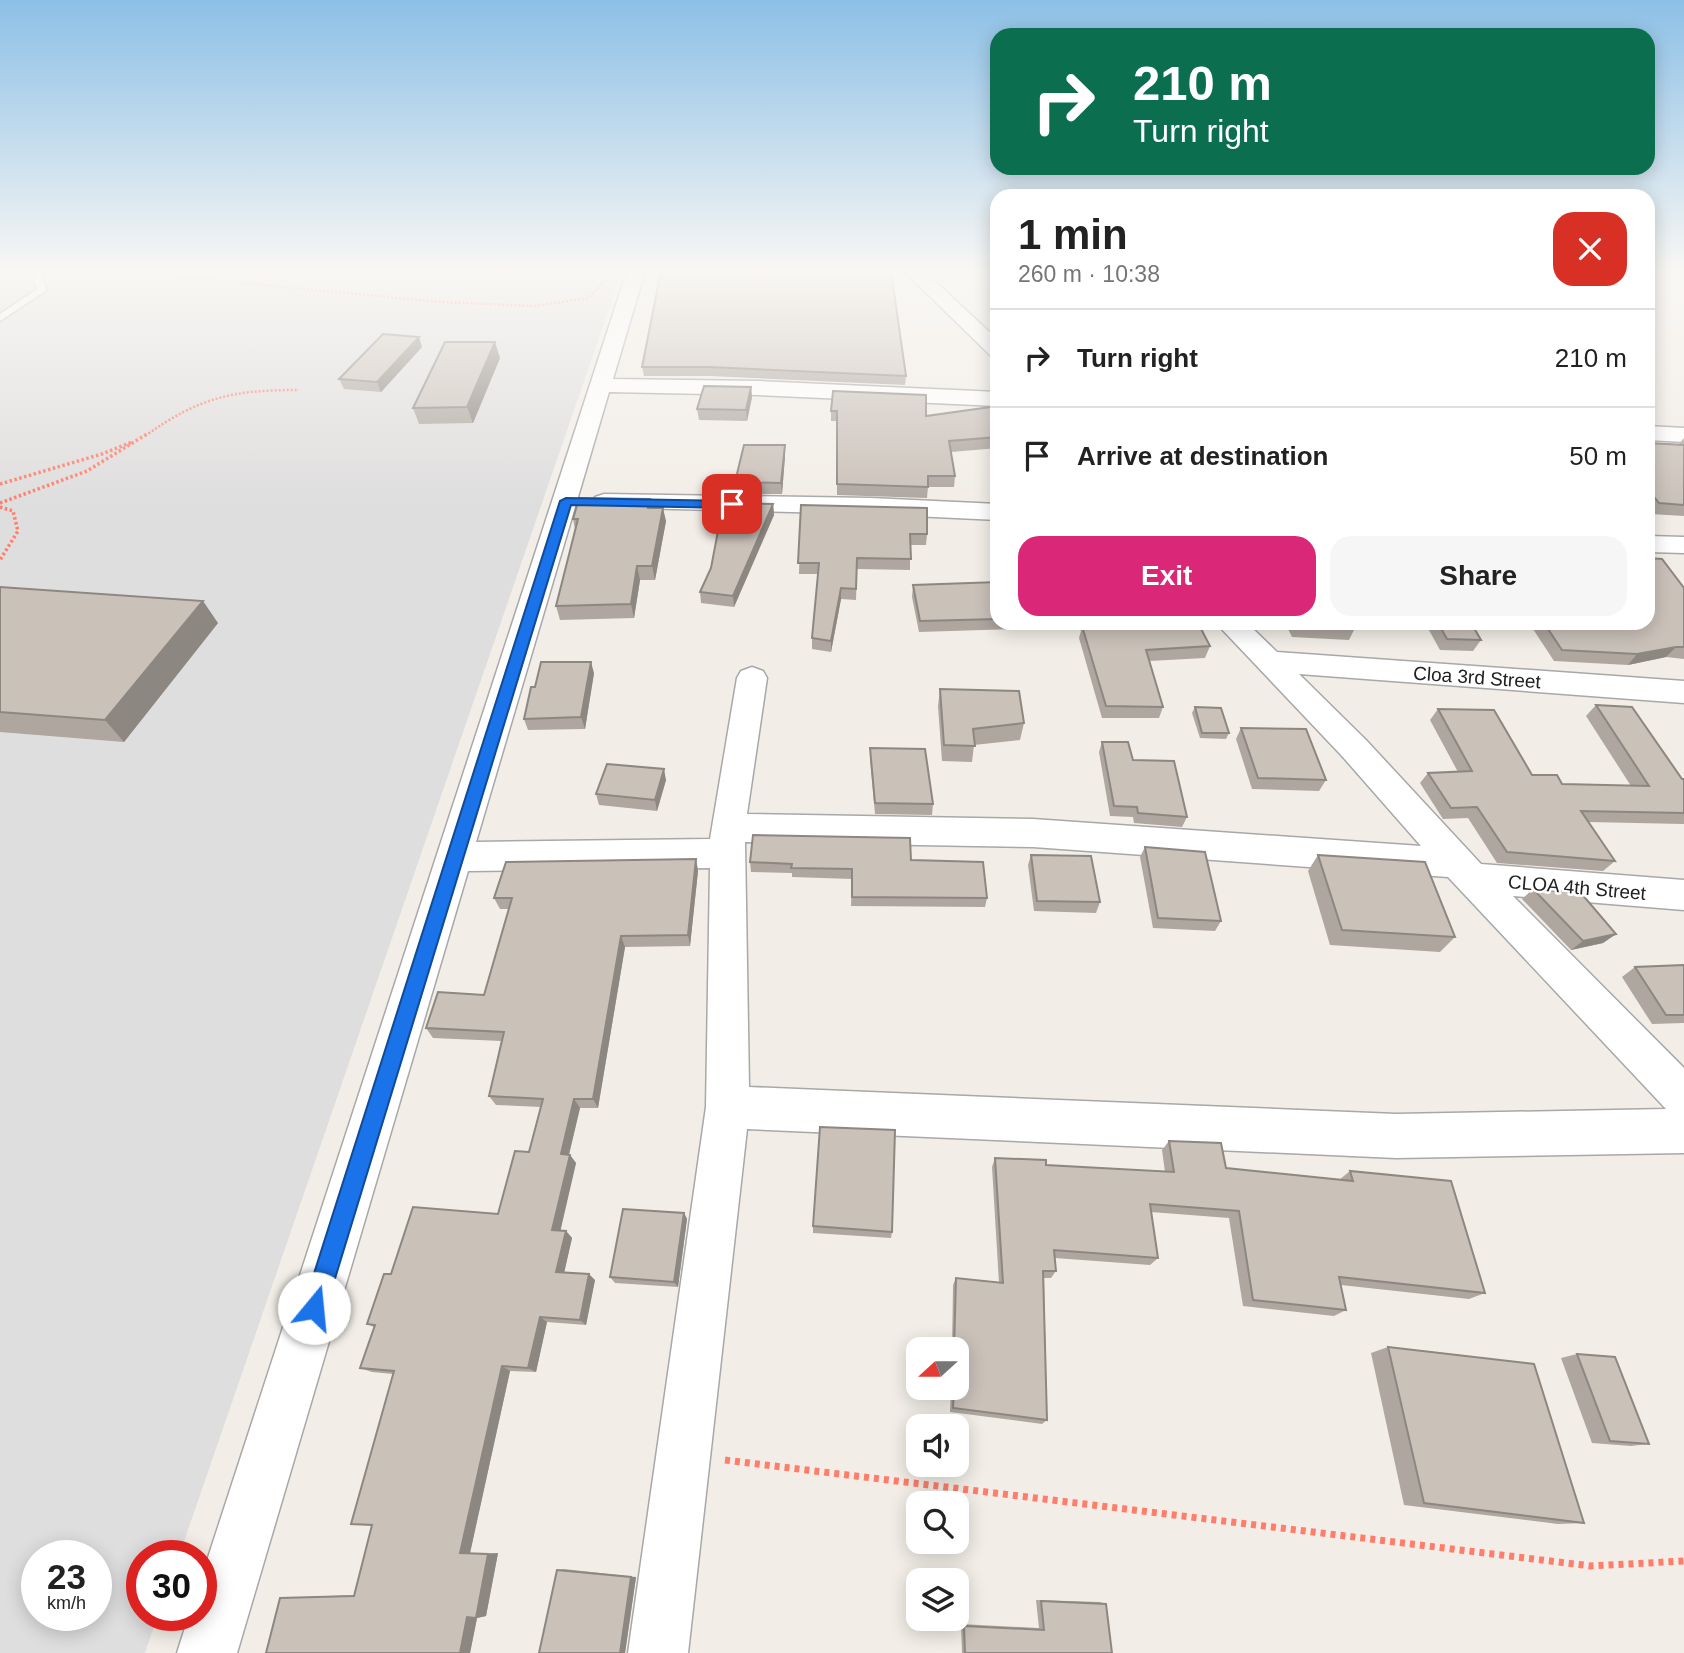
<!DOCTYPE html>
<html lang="en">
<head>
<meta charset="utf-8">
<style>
  body { margin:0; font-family:Arial,sans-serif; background:#f6f6f6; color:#222; height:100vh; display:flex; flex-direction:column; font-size:26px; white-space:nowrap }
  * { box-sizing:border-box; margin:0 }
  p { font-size:23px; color:#767676 }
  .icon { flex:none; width:38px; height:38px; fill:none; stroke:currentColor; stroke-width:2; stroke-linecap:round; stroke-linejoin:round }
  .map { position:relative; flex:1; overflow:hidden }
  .panel { position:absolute; left:990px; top:189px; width:665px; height:441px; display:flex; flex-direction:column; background:#fff; border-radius:21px; box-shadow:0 4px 18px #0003 }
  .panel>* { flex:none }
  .guide { position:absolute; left:990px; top:28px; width:665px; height:147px; border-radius:21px; box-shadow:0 4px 18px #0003; background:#0b6e4f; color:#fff; overflow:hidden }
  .needle { width:46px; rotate:249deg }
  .fabs { position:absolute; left:906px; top:1337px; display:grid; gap:14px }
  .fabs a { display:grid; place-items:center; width:63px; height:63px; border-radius:14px; background:#fff; box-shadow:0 4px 18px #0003; font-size:35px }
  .speed { position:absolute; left:21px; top:1540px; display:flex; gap:14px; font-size:35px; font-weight:700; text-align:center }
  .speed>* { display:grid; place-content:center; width:91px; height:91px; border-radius:50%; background:#fff; box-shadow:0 4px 18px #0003; line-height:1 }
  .speed small { font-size:18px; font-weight:400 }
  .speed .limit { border:10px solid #d22; background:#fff; color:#111 }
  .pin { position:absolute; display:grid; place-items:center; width:60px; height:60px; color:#fff; margin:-30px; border-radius:14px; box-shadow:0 4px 10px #0006 }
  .me { position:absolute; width:77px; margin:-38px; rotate:17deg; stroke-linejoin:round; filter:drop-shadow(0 0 5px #0008) }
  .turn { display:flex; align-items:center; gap:24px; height:147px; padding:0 28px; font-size:32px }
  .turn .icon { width:91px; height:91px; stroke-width:2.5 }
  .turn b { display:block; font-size:49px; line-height:60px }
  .round { display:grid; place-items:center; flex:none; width:74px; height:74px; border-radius:21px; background:#f6f6f6 }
  .overview { display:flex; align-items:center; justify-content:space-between; height:119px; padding:0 28px }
  h1 { font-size:42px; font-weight:800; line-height:52px }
  .action { display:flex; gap:14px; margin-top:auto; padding:14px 28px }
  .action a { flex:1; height:80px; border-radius:21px; background:#db2777; color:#fff; font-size:28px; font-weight:800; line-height:80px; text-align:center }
  .action a+a { background:#f6f6f6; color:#222 }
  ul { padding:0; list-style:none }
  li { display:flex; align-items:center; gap:21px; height:98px; padding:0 28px; border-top:2px solid #e0e0e0 }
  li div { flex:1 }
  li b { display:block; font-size:26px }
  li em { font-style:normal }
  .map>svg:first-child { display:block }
  .residential { fill:#dfdede; fill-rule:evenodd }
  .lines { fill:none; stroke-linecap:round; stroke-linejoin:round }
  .lane-casing { stroke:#a8a8a8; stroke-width:3 }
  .street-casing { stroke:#a8a8a8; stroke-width:3 }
  .path-far2 { stroke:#ff7d6a; stroke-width:2.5; stroke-dasharray:2 2; stroke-linecap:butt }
  .path-far1 { stroke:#ff7d6a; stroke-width:3.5; stroke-dasharray:2.5 2.5; stroke-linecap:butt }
  .path { stroke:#ff7d6a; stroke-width:7; stroke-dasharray:5 5; stroke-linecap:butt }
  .lane { fill:#fff; fill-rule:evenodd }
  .street { fill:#fff; fill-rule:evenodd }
  .wall { fill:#aea69f }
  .shaded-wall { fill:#8d8782 }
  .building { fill:#cac1b9; stroke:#8d8782; stroke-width:2 }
  .route { fill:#1a73e8; stroke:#114b97; stroke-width:2 }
  .labels { text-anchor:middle; stroke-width:5; stroke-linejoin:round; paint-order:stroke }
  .street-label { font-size:19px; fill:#212121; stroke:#fff }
</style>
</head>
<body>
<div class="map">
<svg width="1684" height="1653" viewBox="0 0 1684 1653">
  <rect width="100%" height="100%" fill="#f2eee7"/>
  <path class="residential" d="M 0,271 L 622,271 L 179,1556 L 142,1556 L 142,1615 L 158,1615 L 145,1653 L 0,1653 ZM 37,1556 L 96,1556 L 96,1615 L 37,1615 Z"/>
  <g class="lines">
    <g class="lane-casing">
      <path id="lane" d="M 30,271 L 40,271 L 47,290 L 0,321 L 0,314 L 37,289 Z"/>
    </g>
    <g class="street-casing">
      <g id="street">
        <path d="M 627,271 L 645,271 L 613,379 L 759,381 L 998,392 L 998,406 L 759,395 L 609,392 L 476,842 L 710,839 L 737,678 L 741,671 L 752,667 L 763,671 L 767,678 L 747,814 L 1033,819 L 1421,846 L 1342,756 L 1216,623 L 1247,623 L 1277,652 L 1684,681 L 1684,703 L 1299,674 L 1366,740 L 1481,864 L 1684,880 L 1684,910 L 1513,896 L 1684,1068 L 1684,1153 L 1396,1158 L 747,1129 L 688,1653 L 628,1653 L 706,1107 L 710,868 L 468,871 L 237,1653 L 177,1653 L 189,1615 L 201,1615 L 201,1579 ZM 745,842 L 1033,847 L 1448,877 L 1666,1109 L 1396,1114 L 749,1087 Z"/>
        <path d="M 904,271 L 924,271 L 998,340 L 998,358 L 991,356 Z"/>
        <path d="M 1648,426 L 1684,428 L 1684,442 L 1648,440 Z"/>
        <path d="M 604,494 L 871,498 L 998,504 L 998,520 L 871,514 L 595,507 L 591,502 L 595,497 Z"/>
        <path d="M 1648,536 L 1684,537 L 1684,553 L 1648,552 Z"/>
      </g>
    </g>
    <g class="path-far2">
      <path d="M 116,271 L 440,302 L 535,306 L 588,298 L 604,282"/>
      <path d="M 58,276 L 81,271"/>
      <path d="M 145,436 C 200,397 232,390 299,390"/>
    </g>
    <g class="path-far1">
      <path d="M 0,484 L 102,454 L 132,442"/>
      <path d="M 0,503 L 87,471 L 147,434"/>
      <path d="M 0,507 L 13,511 L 18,531 L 0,560"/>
    </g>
    <path class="path" d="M 725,1460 L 1591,1566 L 1684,1561"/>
    <use href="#lane" class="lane"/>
    <use href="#street" class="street"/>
  </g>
  <g class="wall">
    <path d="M 891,271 L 906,376 L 905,385 L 710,376 L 644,376 L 642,367 Z"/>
    <path d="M 422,347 L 381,392 L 344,389 L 339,379 Z"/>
    <path d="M 500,358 L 473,423 L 419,424 L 413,408 Z"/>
    <path d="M 751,387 L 752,397 L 747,421 L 699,420 L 697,409 Z"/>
    <path d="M 998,406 L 998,448 L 951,452 L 955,476 L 954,487 L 928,487 L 927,498 L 837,495 L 837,421 L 831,421 L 831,411 L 926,416 Z"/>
    <path d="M 1684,438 L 1684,516 L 1650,514 L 1648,512 L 1648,443 L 1679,444 Z"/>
    <path d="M 785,456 L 782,494 L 736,494 L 735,482 Z"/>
    <path d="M 773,504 L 774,515 L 734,607 L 701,603 L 700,592 L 729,531 Z"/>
    <path d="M 801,505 L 927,534 L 926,545 L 910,545 L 910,570 L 857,569 L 856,600 L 841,599 L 831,652 L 812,649 L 812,638 L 818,574 L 799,574 Z"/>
    <path d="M 651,508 L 666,521 L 655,580 L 640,580 L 634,618 L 560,620 L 556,606 L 575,529 L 573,519 Z"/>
    <path d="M 998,511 L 998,534 L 994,522 L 996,512 Z"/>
    <path d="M 998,582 L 998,623 L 1017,623 L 1015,629 L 919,632 L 912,597 L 913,585 Z"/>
    <path d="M 0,587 L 218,623 L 124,742 L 0,732 Z"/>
    <path d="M 1684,588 L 1684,659 L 1666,657 L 1628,665 L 1554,661 L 1529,623 L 1648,623 Z"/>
    <path d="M 1079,623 L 1198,623 L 1210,646 L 1205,658 L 1149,661 L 1163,707 L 1159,718 L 1102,718 L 1079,638 L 1081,631 Z"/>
    <path d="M 1285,623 L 1352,623 L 1355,628 L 1349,640 L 1292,637 Z"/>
    <path d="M 1425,623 L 1471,623 L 1481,640 L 1473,651 L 1440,650 Z"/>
    <path d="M 594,673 L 585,729 L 528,730 L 524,719 L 535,687 Z"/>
    <path d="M 940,689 L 1024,723 L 1020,740 L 974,745 L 972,762 L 942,761 L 938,706 Z"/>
    <path d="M 1596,705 L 1682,779 L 1684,779 L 1684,824 L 1588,822 L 1615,861 L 1603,871 L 1497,863 L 1468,818 L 1443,819 L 1420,783 L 1428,773 L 1458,772 L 1430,720 L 1438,709 L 1532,775 L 1562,784 L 1631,786 L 1586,716 Z"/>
    <path d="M 1195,707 L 1229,733 L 1226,739 L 1200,738 L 1192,713 Z"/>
    <path d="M 1241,728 L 1326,780 L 1319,791 L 1252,789 L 1236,739 Z"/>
    <path d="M 1102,742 L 1133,760 L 1187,817 L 1182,827 L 1134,823 L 1133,817 L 1110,816 L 1099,752 Z"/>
    <path d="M 870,748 L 933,804 L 932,815 L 875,814 L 870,759 Z"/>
    <path d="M 666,780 L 657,811 L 599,805 L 596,794 Z"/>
    <path d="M 1145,847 L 1221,921 L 1215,931 L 1153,928 L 1140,857 Z"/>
    <path d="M 1031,855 L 1100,902 L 1096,913 L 1034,911 L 1028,865 Z"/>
    <path d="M 1318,855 L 1455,937 L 1440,952 L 1330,945 L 1308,871 Z"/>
    <path d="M 696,859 L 698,871 L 690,946 L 625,947 L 598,1108 L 580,1108 L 569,1155 L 570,1155 L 576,1163 L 560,1230 L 566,1231 L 572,1238 L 564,1272 L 595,1280 L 586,1325 L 547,1322 L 536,1372 L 510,1371 L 470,1553 L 498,1553 L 486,1616 L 477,1618 L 470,1653 L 266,1653 L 280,1598 L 354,1595 L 372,1525 L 393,1374 L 372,1372 L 360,1368 L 374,1327 L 367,1324 L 391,1274 L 498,1214 L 529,1152 L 541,1107 L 496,1105 L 489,1096 L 501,1041 L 433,1038 L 426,1028 L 484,995 L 509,909 L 500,909 L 494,898 Z"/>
    <path d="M 911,860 L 987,898 L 985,907 L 851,906 L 852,879 L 792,877 L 792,873 L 751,872 L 750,862 Z"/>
    <path d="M 1533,889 L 1616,934 L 1603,943 L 1571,950 L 1522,899 Z"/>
    <path d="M 1684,965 L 1684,1023 L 1652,1024 L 1622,977 L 1635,967 Z"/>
    <path d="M 1169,1141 L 1226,1168 L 1339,1180 L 1350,1171 L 1485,1293 L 1469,1299 L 1341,1285 L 1346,1310 L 1334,1316 L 1243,1306 L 1229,1218 L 1151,1212 L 1158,1258 L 1150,1265 L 1055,1258 L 1056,1271 L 1051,1278 L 1044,1278 L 1047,1420 L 1042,1424 L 950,1412 L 951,1388 L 957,1388 L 957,1349 L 952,1349 L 953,1285 L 956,1278 L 999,1283 L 992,1167 L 995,1158 L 1046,1165 L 1165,1172 L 1162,1150 Z"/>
    <path d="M 684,1213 L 687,1219 L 678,1287 L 615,1283 L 610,1277 Z"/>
    <path d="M 813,1226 L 892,1232 L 891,1238 L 813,1233 Z"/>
    <path d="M 1388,1347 L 1584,1523 L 1558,1524 L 1404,1505 L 1371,1353 Z"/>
    <path d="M 1577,1354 L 1649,1444 L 1631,1446 L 1592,1443 L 1561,1358 Z"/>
    <path d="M 564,1569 L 636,1577 L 625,1653 L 627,1653 L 539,1653 L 557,1570 Z"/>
    <path d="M 1036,1600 L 1100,1602 L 1106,1604 L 1112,1653 L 962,1653 L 961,1624 L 1039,1628 Z"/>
  </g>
  <g class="shaded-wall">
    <path d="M 419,337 L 422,347 L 381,392 L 377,382 Z"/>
    <path d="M 495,342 L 500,358 L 473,423 L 467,407 Z"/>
    <path d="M 751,387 L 752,397 L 747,421 L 746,410 Z"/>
    <path d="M 785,445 L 785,456 L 782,494 L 781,483 Z"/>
    <path d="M 773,504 L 774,515 L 734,607 L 733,596 Z"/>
    <path d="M 663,508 L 666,521 L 655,580 L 652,566 Z"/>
    <path d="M 637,566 L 640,580 L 634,618 L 631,604 Z"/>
    <path d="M 841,588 L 841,599 L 831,652 L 831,641 Z"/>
    <path d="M 203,601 L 218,623 L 124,742 L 105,720 Z"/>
    <path d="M 1676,647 L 1666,657 L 1628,665 L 1637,654 Z"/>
    <path d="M 591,662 L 594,673 L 585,729 L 581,717 Z"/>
    <path d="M 664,769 L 666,780 L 657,811 L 655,800 Z"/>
    <path d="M 696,859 L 698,871 L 690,946 L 688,935 Z"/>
    <path d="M 1616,934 L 1603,943 L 1571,950 L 1583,941 Z"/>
    <path d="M 621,936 L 625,947 L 598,1108 L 593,1099 Z"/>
    <path d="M 574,1099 L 580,1108 L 567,1162 L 561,1154 Z"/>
    <path d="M 570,1155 L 576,1163 L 559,1237 L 552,1230 Z"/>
    <path d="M 684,1213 L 687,1219 L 678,1287 L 674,1282 Z"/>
    <path d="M 566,1231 L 572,1238 L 563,1278 L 556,1272 Z"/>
    <path d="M 589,1274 L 595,1280 L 586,1325 L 580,1320 Z"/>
    <path d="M 540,1317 L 547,1322 L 536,1372 L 528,1368 Z"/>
    <path d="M 502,1366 L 510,1371 L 470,1553 L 460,1553 Z"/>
    <path d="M 498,1553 L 486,1616 L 477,1618 L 470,1653 L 460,1653 L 467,1617 L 488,1554 Z"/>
    <path d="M 631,1577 L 636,1577 L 625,1653 L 627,1653 L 620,1653 Z"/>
  </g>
  <g class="building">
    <path d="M 661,271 L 891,271 L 906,376 L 709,367 L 642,367 Z"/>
    <path d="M 383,334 L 419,337 L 377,382 L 339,379 Z"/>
    <path d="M 445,342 L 495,342 L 467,407 L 413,408 Z"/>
    <path d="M 704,386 L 751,387 L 746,410 L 697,409 Z"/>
    <path d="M 833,391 L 926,395 L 926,416 L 998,406 L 998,437 L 949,441 L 955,476 L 928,476 L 928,487 L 837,484 L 837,411 L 831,411 Z"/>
    <path d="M 1648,443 L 1684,445 L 1684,505 L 1659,503 L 1648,489 Z"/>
    <path d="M 744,445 L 785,445 L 781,483 L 735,482 Z"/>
    <path d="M 579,498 L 650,499 L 648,508 L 663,508 L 652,566 L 637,566 L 631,604 L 556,606 L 578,519 L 573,519 Z"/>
    <path d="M 733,503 L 773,504 L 733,596 L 700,592 L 711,568 L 718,531 L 729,531 Z"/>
    <path d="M 801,505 L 927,508 L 927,534 L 910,534 L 911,559 L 857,558 L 856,589 L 841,588 L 831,641 L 812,638 L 819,563 L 798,563 Z"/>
    <path d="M 1648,558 L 1662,559 L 1684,588 L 1684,647 L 1676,647 L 1637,654 L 1562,650 L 1544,623 L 1648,623 Z"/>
    <path d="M 998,582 L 998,619 L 920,621 L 913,585 Z"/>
    <path d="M 0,587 L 203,601 L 105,720 L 0,712 Z"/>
    <path d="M 1085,623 L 1198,623 L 1210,646 L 1146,650 L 1163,707 L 1106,706 L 1082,626 L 1086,626 Z"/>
    <path d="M 1296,623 L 1352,623 L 1355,628 L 1297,626 Z"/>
    <path d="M 1438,623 L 1471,623 L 1481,640 L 1447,639 Z"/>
    <path d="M 541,662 L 591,662 L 581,717 L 524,719 L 531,687 L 535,687 Z"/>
    <path d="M 940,689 L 1019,691 L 1024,723 L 973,729 L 975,746 L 944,745 Z"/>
    <path d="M 1596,705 L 1632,707 L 1682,779 L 1684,779 L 1684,813 L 1581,811 L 1615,861 L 1507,852 L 1477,807 L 1451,808 L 1428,773 L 1472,771 L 1438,709 L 1494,710 L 1532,775 L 1557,775 L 1562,784 L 1649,786 Z"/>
    <path d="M 1195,707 L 1221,708 L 1229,733 L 1202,733 Z"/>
    <path d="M 1241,728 L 1306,729 L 1326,780 L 1258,778 Z"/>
    <path d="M 1102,742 L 1128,742 L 1133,760 L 1174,761 L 1187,817 L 1138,813 L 1137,807 L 1114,806 Z"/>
    <path d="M 870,748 L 925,749 L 933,804 L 875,803 Z"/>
    <path d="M 607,764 L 664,769 L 655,800 L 596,794 Z"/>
    <path d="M 753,835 L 910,838 L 911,860 L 983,862 L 987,898 L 852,897 L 852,869 L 791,868 L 792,864 L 750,862 Z"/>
    <path d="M 1145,847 L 1205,852 L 1221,921 L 1158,918 Z"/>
    <path d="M 1031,855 L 1091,856 L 1100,902 L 1037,901 Z"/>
    <path d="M 1318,855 L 1425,862 L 1455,937 L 1342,930 Z"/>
    <path d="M 696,859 L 688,935 L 621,936 L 593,1099 L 574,1099 L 561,1154 L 570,1155 L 552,1230 L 566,1231 L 556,1272 L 589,1274 L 580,1320 L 540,1317 L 528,1368 L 502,1366 L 460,1553 L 488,1554 L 476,1618 L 467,1617 L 460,1653 L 266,1653 L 280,1598 L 354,1596 L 372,1525 L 351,1524 L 394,1371 L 360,1368 L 375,1325 L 367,1324 L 384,1274 L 391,1274 L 413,1207 L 498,1214 L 515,1151 L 529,1152 L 543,1099 L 489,1096 L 504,1032 L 426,1028 L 438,992 L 484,995 L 512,898 L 494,898 L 506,862 Z"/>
    <path d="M 1533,889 L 1581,893 L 1616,934 L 1583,941 Z"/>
    <path d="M 1684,965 L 1684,1015 L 1666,1015 L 1635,967 Z"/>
    <path d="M 820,1127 L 895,1130 L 892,1232 L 813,1226 Z"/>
    <path d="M 1169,1141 L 1221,1143 L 1226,1168 L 1353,1181 L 1350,1171 L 1451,1181 L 1485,1293 L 1339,1277 L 1346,1310 L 1253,1300 L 1239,1211 L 1150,1204 L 1158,1258 L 1054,1250 L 1056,1271 L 1043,1271 L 1047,1420 L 953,1408 L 954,1388 L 957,1388 L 957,1349 L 954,1349 L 956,1278 L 1003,1283 L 995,1158 L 1046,1160 L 1046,1165 L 1174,1172 Z"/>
    <path d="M 623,1209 L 684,1213 L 674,1282 L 610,1277 Z"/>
    <path d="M 1388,1347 L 1534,1364 L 1584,1523 L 1424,1503 Z"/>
    <path d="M 1577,1354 L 1615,1357 L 1649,1444 L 1610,1441 Z"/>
    <path d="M 557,1570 L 631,1577 L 620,1653 L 539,1653 Z"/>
    <path d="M 1041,1601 L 1106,1604 L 1112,1653 L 965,1653 L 964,1626 L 1044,1630 Z"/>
  </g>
  <linearGradient id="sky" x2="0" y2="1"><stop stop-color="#8cc0e6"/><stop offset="0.54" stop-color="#f9f7f4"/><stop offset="1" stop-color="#f9f7f4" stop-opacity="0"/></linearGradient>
  <rect width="1684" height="503" fill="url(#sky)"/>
  <path class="route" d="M 566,498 L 732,501 L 738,504 L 732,508 L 571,505 L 326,1308 L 322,1316 L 314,1319 L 306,1316 L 303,1308 L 560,501 Z"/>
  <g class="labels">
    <g class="street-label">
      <text transform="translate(1477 677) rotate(4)" y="7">Cloa 3rd Street</text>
      <text transform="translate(1577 887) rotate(5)" y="7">CLOA 4th Street</text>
    </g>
  </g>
</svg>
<div class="fabs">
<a><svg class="needle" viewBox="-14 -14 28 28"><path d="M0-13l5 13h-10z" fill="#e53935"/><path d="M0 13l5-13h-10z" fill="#767676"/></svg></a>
<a><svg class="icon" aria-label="sound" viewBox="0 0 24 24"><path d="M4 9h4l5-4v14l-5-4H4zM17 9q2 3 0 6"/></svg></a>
<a><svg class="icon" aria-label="search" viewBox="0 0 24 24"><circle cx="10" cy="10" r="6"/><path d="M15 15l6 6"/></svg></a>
<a><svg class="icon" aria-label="layers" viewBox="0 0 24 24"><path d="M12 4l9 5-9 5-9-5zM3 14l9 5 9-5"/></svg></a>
</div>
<div class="speed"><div>23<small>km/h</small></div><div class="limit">30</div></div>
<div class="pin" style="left:732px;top:504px;background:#d93025"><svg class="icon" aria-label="arrive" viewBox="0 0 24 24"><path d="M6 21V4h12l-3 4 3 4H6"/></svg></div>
<svg class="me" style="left:314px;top:1308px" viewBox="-20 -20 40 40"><circle r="19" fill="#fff"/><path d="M0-13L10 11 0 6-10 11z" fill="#1a73e8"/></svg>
<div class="guide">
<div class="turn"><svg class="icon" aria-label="right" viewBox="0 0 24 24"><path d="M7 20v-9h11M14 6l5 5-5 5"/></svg><div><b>210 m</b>Turn right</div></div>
</div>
<section class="panel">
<div class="overview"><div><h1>1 min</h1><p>260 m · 10:38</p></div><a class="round" style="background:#d93025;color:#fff"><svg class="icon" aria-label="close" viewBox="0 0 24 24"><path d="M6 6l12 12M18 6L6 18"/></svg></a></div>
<ul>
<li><svg class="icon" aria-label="right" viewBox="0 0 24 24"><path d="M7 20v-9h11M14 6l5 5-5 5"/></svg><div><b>Turn right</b></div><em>210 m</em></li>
<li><svg class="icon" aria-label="arrive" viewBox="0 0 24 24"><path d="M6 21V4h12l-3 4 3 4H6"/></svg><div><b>Arrive at destination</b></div><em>50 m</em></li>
</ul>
<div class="action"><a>Exit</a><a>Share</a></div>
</section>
</div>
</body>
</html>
